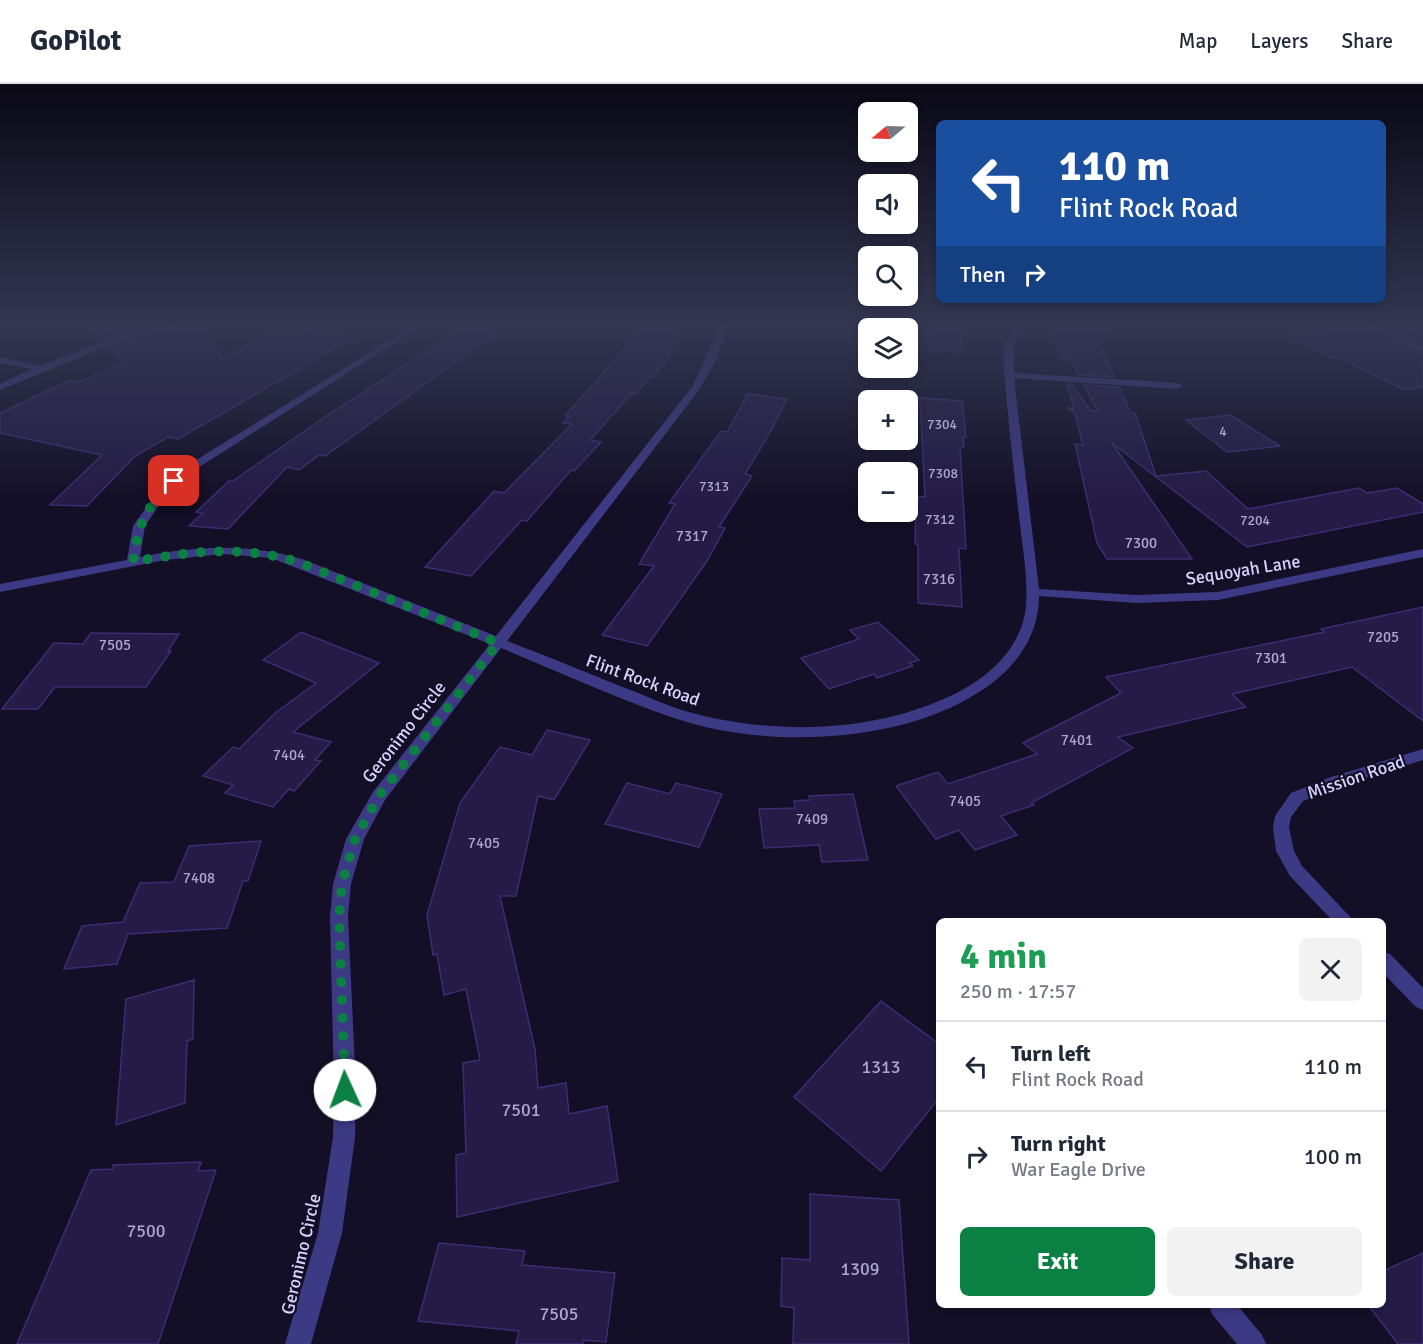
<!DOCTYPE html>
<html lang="en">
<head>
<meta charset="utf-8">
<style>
  body { margin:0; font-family:Signika,sans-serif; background:#f2f2f3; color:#1f2937; height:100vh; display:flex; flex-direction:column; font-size:22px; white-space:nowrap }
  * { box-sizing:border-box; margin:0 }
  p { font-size:20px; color:#747a83 }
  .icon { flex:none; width:33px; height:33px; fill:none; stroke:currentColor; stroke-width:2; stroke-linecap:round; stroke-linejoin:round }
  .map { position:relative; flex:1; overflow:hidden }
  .panel { position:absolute; left:936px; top:834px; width:450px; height:390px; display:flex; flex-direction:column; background:#fff; border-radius:9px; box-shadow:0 3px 9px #0003 }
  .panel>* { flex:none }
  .guide { position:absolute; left:936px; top:36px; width:450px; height:183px; border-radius:9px; box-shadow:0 3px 9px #0003; background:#1a4fa0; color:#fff; overflow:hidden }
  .needle { width:39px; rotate:251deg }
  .buttons { position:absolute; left:858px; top:18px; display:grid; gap:12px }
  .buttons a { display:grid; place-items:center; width:60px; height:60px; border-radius:9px; background:#fff; box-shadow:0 3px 9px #0003; font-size:30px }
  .pin { position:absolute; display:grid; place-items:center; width:51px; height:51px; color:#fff; margin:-26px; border-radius:12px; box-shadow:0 3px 9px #0006 }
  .me { position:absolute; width:66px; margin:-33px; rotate:358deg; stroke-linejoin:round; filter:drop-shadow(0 0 4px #0008) }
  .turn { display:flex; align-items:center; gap:21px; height:126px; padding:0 24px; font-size:27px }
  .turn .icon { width:78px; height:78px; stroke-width:2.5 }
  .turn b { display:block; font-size:42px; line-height:51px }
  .then { display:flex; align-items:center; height:57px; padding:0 24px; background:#0003; gap:12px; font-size:22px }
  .round { display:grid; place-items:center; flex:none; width:63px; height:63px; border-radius:9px; background:#f2f2f3 }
  .summary { display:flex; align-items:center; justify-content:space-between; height:102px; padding:0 24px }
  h1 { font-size:36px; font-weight:800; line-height:45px; color:#1e9e55 }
  .button { display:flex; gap:12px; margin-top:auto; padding:12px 24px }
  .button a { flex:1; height:69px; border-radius:9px; background:#0b8043; color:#fff; font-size:24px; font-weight:800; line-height:69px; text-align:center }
  .button a+a { background:#f2f2f3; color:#1f2937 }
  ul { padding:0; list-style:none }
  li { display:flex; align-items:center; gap:18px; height:90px; padding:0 24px; border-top:2px solid #e0e1e3 }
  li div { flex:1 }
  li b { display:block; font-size:22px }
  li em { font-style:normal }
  header { display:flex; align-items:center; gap:36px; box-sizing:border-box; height:84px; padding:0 30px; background:#fff; border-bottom:2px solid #e0e1e3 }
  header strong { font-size:28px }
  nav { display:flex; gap:33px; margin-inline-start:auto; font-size:21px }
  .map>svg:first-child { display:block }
  .building { fill:#241b47; stroke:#3b2d73; stroke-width:1.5 }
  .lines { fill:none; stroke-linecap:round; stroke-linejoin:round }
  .minor { fill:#3d3a85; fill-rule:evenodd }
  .tertiary { fill:#3d3a85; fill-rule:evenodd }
  .route { stroke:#0b8043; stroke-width:10; stroke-dasharray:0 18 }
  .labels { text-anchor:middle; stroke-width:4.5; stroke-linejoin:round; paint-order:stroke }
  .far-number-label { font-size:14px; fill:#aca6d1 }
  .number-label { font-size:15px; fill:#aca6d1 }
  .street-label { font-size:18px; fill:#d9d4ff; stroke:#130f26 }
  .near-number-label { font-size:18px; fill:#aca6d1 }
</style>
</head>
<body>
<header>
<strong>GoPilot</strong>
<nav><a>Map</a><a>Layers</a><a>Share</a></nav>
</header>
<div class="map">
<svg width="1423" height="1260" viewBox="0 0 1423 1260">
  <rect width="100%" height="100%" fill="#130f26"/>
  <g class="building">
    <path d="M 87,241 L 160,241 L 101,256 Z"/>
    <path d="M 189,241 L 206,241 L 221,275 L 272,249 L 293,252 L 306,245 L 355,253 L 178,355 L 168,353 L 135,372 L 87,422 L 50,421 L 102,371 L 0,349 L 0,329 L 70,296 L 80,298 L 122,278 L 109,264 L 188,243 Z"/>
    <path d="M 467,241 L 507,241 L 325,372 L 319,371 L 299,386 L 287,383 L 228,445 L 189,442 L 203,429 L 196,428 L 229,397 L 233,397 L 323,334 Z"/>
    <path d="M 646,241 L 683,241 L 667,276 L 653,293 L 650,293 L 636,310 L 631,310 L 590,356 L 601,358 L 574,387 L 571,386 L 527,437 L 522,436 L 471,492 L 425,483 L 494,407 L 504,409 L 572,340 L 563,339 L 570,332 L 565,332 Z"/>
    <path d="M 929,241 L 963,241 L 960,268 L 930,267 Z"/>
    <path d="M 1049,241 L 1116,241 L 1099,259 L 1114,293 L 1078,291 L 1070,275 L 1061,274 Z"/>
    <path d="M 1363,241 L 1423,270 L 1423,303 L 1405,306 L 1338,273 L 1330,274 L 1286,252 Z"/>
    <path d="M 1380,241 L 1423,241 L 1423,260 Z"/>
    <path d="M 1067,300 L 1072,300 L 1090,326 L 1098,327 L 1084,301 L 1119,303 L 1131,329 L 1135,329 L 1156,392 L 1206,387 L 1248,425 L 1359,404 L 1367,409 L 1397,404 L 1423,420 L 1423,428 L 1247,463 L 1112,359 L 1192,475 L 1107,475 L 1097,459 L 1075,360 L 1083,361 L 1075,330 L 1068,324 L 1074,325 Z"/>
    <path d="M 748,310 L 787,315 L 771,347 L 745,390 L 752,392 L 719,443 L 725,444 L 707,477 L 647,562 L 602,551 L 654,482 L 639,480 L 675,420 L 669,419 L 721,347 L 727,348 Z"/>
    <path d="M 920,314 L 962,317 L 966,353 L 963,353 L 964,363 L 960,363 L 966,465 L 959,464 L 962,523 L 918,519 L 918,460 L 915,460 L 916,412 L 925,413 Z"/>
    <path d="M 1230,331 L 1280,362 L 1227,368 L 1186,336 Z"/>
    <path d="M 1423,523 L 1423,637 L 1352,583 L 1232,610 L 1246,623 L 1118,653 L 1133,664 L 1031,719 L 1034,721 L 1001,732 L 1017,751 L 975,766 L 959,746 L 936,755 L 896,702 L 938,688 L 948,700 L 1037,670 L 1023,659 L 1121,609 L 1106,593 L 1324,548 L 1321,545 Z"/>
    <path d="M 878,538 L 919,576 L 910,579 L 913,582 L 877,594 L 874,590 L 829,605 L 801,574 L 859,555 L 850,546 Z"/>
    <path d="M 301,548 L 379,579 L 293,648 L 331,658 L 315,676 L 321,677 L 294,707 L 289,705 L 273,723 L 225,709 L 233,701 L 203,692 L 233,663 L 239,665 L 275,629 L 316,599 L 263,576 Z"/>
    <path d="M 91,549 L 179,550 L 168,567 L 171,567 L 146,603 L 55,603 L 38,625 L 2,625 L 54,559 L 83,560 Z"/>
    <path d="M 547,646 L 590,656 L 554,716 L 538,712 L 516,812 L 500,812 L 535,965 L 538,1004 L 566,999 L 569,1030 L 607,1022 L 618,1097 L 457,1133 L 456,1071 L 466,1069 L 463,979 L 480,976 L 466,905 L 444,911 L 437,870 L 433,871 L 427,831 L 460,719 L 500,663 L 532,671 Z"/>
    <path d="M 627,699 L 670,710 L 676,699 L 722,710 L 699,763 L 605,740 Z"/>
    <path d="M 853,710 L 868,776 L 822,778 L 819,761 L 764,764 L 759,725 L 795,724 L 794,717 L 810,716 L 809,712 Z"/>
    <path d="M 261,757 L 248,797 L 243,797 L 227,844 L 128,850 L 117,880 L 64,885 L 82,842 L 123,838 L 140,799 L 174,798 L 189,762 Z"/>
    <path d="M 194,896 L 193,955 L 187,957 L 185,1019 L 116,1041 L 126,915 Z"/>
    <path d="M 881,917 L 939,960 L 939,1014 L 881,1087 L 794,1013 Z"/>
    <path d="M 201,1078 L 198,1087 L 216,1086 L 158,1260 L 17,1260 L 91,1086 L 113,1085 L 113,1081 Z"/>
    <path d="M 810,1110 L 899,1116 L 909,1260 L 793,1260 L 794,1224 L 781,1222 L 782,1174 L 810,1176 Z"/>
    <path d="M 439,1159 L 525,1167 L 522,1181 L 615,1189 L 606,1258 L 583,1256 L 583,1260 L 516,1260 L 519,1247 L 418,1237 Z"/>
    <path d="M 1423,1169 L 1423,1260 L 1398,1260 L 1368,1221 L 1383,1221 L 1383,1187 Z"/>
  </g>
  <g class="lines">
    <g class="minor">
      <path d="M 168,241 L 187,241 L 115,259 L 0,306 L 0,300 L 32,285 L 0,279 L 0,273 L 40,282 L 109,255 Z"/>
      <path d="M 414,241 L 423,241 L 188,390 L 168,408 L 145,442 L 140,473 C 195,462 248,459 302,475 L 496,552 L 692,303 L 721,241 L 729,241 L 714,280 L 699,306 L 507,557 C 547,572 586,588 625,604 C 645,611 664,621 685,627 C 765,650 861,650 939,617 C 973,603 1007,580 1021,544 C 1033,515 1022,464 1019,432 C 1013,379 1007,326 1003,274 L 1005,261 L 1014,241 L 1022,241 L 1013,261 L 1014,289 L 1178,299 L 1183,302 L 1178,305 L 1014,294 L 1039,505 L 1136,511 L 1218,508 L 1423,465 L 1423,473 L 1218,516 L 1136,519 L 1039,512 C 1039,554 1013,587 979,608 C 900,660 763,665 674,634 C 616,614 559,588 501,564 L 385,716 L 364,755 L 351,800 L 348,832 L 356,1006 L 355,1053 L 342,1149 L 311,1260 L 285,1260 L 318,1149 L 333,1053 L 334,1006 L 330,832 L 333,800 L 346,755 L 373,708 L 490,560 L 271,474 L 223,470 L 165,476 L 0,508 L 0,500 L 127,476 L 133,442 L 160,404 L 180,386 Z"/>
      <path d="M 1209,1221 L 1237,1221 L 1262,1251 L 1266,1260 L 1237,1260 L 1212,1230 Z"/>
    </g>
    <g class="tertiary">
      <path d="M 1365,241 L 1375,241 L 1423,262 L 1423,268 Z"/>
      <path d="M 1423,665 L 1423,676 L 1343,701 L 1303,717 L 1291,733 L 1289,743 L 1294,767 L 1302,782 L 1354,837 L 1333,837 L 1290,792 L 1276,767 L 1273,743 L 1275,732 L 1291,709 L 1331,693 Z"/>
      <path d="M 1383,868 L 1390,870 L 1423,904 L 1423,926 L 1416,923 L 1383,889 Z"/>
    </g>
  </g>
  <linearGradient id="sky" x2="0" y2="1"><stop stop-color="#0a0815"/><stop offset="0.58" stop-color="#333752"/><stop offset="1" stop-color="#333752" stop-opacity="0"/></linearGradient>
  <rect width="1423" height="417" fill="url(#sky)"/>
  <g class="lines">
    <path class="route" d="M 174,397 C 144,424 139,440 133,478 C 191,467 241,461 298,478 L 498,559 L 379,712 L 355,755 L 342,800 L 339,832 L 345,1006"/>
  </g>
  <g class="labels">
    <g class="far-number-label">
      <text x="942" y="345">7304</text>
      <text x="1223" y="352">4</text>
      <text x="943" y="394">7308</text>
      <text x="714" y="407">7313</text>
      <text x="940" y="440">7312</text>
      <text x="1255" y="441">7204</text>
    </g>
    <g class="number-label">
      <text x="692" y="457">7317</text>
      <text x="1141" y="464">7300</text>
      <text x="939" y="500">7316</text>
      <text x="1383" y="558">7205</text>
      <text x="115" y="566">7505</text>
      <text x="1271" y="579">7301</text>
      <text x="1077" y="661">7401</text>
      <text x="289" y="676">7404</text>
      <text x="965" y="722">7405</text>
      <text x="812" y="740">7409</text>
      <text x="484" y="764">7405</text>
      <text x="199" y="799">7408</text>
    </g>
    <g class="street-label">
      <text transform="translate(1243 486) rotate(-9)" y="6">Sequoyah Lane</text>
      <text transform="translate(643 596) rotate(20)" y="6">Flint Rock Road</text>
      <text transform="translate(404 648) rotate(-52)" y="6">Geronimo Circle</text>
      <text transform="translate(1356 693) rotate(-19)" y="6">Mission Road</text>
      <text transform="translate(301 1170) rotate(-77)" y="6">Geronimo Circle</text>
    </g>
    <g class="near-number-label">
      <text x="881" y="989">1313</text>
      <text x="521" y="1032">7501</text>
      <text x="146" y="1153">7500</text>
      <text x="860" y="1191">1309</text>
      <text x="559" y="1236">7505</text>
    </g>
  </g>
</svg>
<div class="buttons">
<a><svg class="needle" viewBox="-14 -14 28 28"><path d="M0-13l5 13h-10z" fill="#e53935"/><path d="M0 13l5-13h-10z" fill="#747a83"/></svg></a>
<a><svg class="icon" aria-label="sound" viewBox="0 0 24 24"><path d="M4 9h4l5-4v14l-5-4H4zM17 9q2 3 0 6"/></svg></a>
<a><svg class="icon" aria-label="search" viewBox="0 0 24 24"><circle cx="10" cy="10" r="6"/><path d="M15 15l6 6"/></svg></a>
<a><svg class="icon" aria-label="layers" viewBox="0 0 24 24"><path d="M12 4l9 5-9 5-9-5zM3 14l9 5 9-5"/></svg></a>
<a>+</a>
<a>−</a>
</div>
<div class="pin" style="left:174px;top:397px;background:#d93025"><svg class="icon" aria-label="arrive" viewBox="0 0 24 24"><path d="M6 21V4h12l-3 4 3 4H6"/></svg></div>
<svg class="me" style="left:345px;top:1006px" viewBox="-20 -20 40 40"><circle r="19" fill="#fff"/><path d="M0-13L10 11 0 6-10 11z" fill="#0b8043"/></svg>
<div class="guide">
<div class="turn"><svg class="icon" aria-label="left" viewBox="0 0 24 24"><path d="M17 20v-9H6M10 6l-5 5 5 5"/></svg><div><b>110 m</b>Flint Rock Road</div></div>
<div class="then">Then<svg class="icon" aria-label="right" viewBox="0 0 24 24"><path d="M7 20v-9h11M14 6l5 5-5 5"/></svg></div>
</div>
<section class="panel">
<div class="summary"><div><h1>4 min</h1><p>250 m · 17:57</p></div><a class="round"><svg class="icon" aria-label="close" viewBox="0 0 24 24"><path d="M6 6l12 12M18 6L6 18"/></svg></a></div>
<ul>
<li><svg class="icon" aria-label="left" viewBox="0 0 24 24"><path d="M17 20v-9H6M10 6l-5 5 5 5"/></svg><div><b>Turn left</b><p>Flint Rock Road</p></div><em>110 m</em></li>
<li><svg class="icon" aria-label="right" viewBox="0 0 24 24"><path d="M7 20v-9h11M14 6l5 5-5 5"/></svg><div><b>Turn right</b><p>War Eagle Drive</p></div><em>100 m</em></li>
</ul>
<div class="button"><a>Exit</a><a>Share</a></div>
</section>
</div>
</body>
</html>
